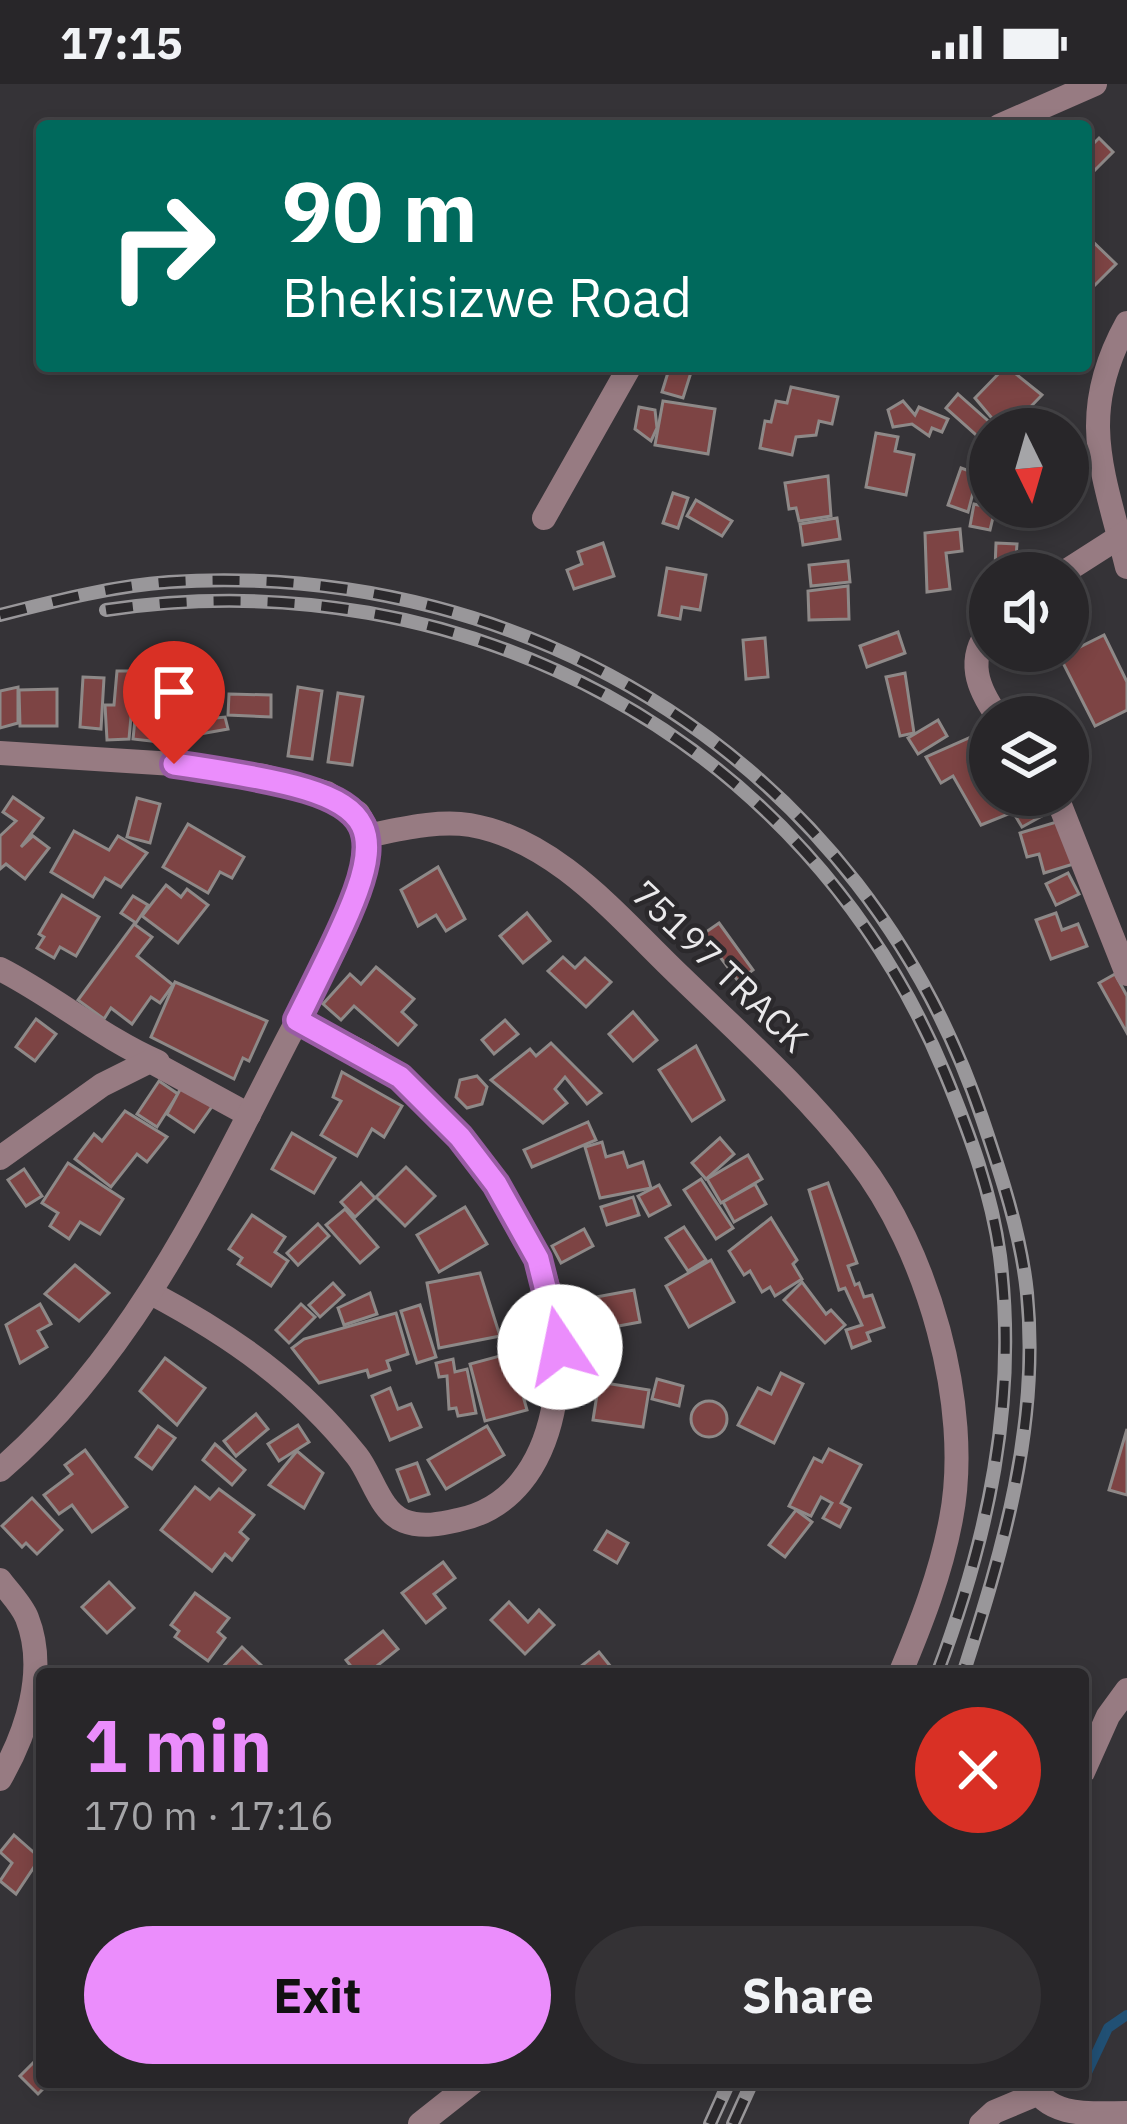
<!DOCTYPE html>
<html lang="en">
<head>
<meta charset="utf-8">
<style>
  body { margin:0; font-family:"IBM Plex Sans",sans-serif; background:#343235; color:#f1f3f6; height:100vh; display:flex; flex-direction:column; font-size:45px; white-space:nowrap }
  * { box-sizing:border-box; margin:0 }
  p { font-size:39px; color:#a5a5a8 }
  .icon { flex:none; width:66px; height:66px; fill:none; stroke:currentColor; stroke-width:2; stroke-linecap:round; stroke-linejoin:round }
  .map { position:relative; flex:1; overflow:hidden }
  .drawer { position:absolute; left:36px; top:1584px; width:1053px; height:420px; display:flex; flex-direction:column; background:#282629; border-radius:12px; box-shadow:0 6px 18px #0003,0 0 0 3px #444346 }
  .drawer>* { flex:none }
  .guide { position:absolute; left:36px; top:36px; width:1056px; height:252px; border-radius:12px; box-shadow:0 6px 18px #0003,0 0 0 3px #444346; background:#00695c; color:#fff; overflow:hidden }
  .needle { width:78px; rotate:175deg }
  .fabs { position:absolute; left:969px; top:324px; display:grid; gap:24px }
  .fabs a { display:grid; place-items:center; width:120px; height:120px; border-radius:50%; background:#282629; box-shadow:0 6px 18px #0003,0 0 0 3px #444346; font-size:60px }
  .pin { position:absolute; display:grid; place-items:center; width:102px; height:102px; color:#fff; margin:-123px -51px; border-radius:50% 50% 50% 0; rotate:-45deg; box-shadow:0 0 12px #0007 }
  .pin .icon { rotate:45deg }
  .me { position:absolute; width:132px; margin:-66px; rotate:349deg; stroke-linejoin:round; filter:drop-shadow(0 0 9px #0008) }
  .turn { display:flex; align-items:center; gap:42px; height:252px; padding:0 48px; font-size:54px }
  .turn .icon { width:156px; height:156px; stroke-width:2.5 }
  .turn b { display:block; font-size:84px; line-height:102px }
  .round { display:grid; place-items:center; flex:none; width:126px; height:126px; border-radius:63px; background:#343235 }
  .head { display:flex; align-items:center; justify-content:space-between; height:204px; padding:0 48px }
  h1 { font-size:72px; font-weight:800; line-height:90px; color:#eb8dfc }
  .action { display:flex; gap:24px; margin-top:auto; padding:24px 48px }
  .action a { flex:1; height:138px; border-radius:72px; background:#eb8dfc; color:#111; font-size:48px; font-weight:800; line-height:138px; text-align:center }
  .action a+a { background:#343235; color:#f1f3f6 }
  .status { display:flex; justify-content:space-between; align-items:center; height:84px; padding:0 60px; background:#282629; direction:ltr }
  .status svg { height:33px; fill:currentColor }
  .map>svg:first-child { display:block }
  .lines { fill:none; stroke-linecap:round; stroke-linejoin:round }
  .stream { stroke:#215074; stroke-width:10 }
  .building { fill:#7d4444; stroke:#8e8988; stroke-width:3 }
  .minor { stroke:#977b82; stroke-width:24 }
  .rail-casing { stroke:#99979a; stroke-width:14 }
  .rail { stroke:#2b292c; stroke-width:9; stroke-dasharray:27; stroke-linecap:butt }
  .route-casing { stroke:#995ca4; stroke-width:30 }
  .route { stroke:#eb8dfc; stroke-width:21 }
  .labels { text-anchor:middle; stroke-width:9; stroke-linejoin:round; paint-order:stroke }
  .street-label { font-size:36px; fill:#eae9eb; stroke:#2b292c }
</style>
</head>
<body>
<div class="status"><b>17:15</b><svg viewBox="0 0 49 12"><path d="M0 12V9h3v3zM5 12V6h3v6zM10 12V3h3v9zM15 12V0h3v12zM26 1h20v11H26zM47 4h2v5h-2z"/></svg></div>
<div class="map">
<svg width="1127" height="2040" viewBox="0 0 1127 2040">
  <rect width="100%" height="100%" fill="#353337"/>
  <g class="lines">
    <path class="stream" d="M 1086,1991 L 1108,1944 L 1127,1931"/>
  </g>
  <g class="building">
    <path d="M 1099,54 L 1113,68 L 1086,95 L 1086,67 Z"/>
    <path d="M 1086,151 L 1116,180 L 1088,208 L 1086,206 Z"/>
    <path d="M 670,282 L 693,282 L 683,314 L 662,308 Z"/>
    <path d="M 1006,282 L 1042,311 L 1009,345 L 1001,345 L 975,314 Z"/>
    <path d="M 791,303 L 838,313 L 832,340 L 819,337 L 816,351 L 796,353 L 792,371 L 760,364 L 765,337 L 771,338 L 776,317 L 787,319 Z"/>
    <path d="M 958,310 L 995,343 L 983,357 L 946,324 Z"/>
    <path d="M 663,317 L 715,325 L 708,370 L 655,361 Z"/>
    <path d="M 903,317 L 915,331 L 919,323 L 948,335 L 942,348 L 932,344 L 929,352 L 912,340 L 893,343 L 888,326 Z"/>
    <path d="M 639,323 L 655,326 L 657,344 L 651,357 L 635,345 Z"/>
    <path d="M 876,349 L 898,353 L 895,367 L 914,371 L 906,411 L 866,403 Z"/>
    <path d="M 961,384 L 978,390 L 968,428 L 948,421 Z"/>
    <path d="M 828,392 L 831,432 L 799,437 L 796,424 L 789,425 L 785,399 Z"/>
    <path d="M 673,409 L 688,414 L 678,444 L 663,439 Z"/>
    <path d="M 696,416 L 732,437 L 722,452 L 687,432 Z"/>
    <path d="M 974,420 L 995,425 L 990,446 L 970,442 Z"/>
    <path d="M 837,434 L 840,455 L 803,461 L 800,440 Z"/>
    <path d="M 960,445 L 962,467 L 946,469 L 950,505 L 927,508 L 925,449 Z"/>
    <path d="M 603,459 L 614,492 L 574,505 L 567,486 L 582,480 L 578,468 Z"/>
    <path d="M 996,459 L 1017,460 L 1015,486 L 995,485 Z"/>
    <path d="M 848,477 L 850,498 L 811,502 L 809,481 Z"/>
    <path d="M 667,484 L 706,491 L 700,526 L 682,523 L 680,535 L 659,531 Z"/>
    <path d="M 848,502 L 849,535 L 809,536 L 808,507 Z"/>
    <path d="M 898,548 L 905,569 L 867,583 L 860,562 Z"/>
    <path d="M 1104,551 L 1127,598 L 1127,626 L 1095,642 L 1060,573 Z"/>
    <path d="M 765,554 L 768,593 L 746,595 L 743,556 Z"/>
    <path d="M 160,577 L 162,618 L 141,617 L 136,578 Z"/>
    <path d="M 117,587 L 135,587 L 129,655 L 107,656 L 105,621 L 114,621 Z"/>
    <path d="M 905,589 L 914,649 L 900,652 L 886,593 Z"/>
    <path d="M 83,593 L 104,594 L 101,645 L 80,643 Z"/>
    <path d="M 18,603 L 18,639 L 0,644 L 0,607 Z"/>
    <path d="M 298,603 L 322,607 L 312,675 L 288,672 Z"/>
    <path d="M 57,605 L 57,642 L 20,642 L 19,606 Z"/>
    <path d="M 338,609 L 363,613 L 352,681 L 328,678 Z"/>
    <path d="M 229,610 L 271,611 L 271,633 L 228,631 Z"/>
    <path d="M 137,616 L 172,619 L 169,659 L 133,655 Z"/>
    <path d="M 213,621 L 215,634 L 225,633 L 228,645 L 200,650 L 196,625 Z"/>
    <path d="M 938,636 L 947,652 L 918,670 L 908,654 Z"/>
    <path d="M 978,650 L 990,672 L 990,711 L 1042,711 L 1051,727 L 1022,743 L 1013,728 L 981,741 L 953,692 L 941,699 L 926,673 Z"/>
    <path d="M 13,713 L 43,734 L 21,763 L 33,752 L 49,764 L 25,795 L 6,780 L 0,785 L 0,752 L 16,737 L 3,728 Z"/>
    <path d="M 137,714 L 160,720 L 150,759 L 127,753 Z"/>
    <path d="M 1063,736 L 1080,778 L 1044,789 L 1039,770 L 1027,773 L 1020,749 Z"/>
    <path d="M 188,740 L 244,773 L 232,794 L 220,788 L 208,809 L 163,783 Z"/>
    <path d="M 74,747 L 109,766 L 118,752 L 147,769 L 121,803 L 105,794 L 93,813 L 51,788 Z"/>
    <path d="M 438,783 L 465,835 L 446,847 L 436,831 L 418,842 L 401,806 Z"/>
    <path d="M 1068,789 L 1079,810 L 1056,821 L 1046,800 Z"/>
    <path d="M 166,801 L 181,813 L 187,805 L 208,821 L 178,859 L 142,832 Z"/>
    <path d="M 62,811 L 99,833 L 76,872 L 60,863 L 54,874 L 37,864 L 44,853 L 39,850 Z"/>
    <path d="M 133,812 L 148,821 L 136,839 L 121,829 Z"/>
    <path d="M 527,829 L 550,857 L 523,879 L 500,852 Z"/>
    <path d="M 1056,829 L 1062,846 L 1078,840 L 1087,862 L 1051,875 L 1036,836 Z"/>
    <path d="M 719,839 L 753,886 L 738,897 L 703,850 Z"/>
    <path d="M 134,840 L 152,853 L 137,872 L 173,901 L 160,919 L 151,913 L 132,940 L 111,924 L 104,935 L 78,916 Z"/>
    <path d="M 563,873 L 575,884 L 585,874 L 611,898 L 586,923 L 548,887 Z"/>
    <path d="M 376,883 L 414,915 L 402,928 L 416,941 L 398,961 L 354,922 L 341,936 L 323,920 L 350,890 L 361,900 Z"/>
    <path d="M 1115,890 L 1127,912 L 1127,949 L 1099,899 Z"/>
    <path d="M 175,898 L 267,937 L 249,977 L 243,974 L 234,995 L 151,953 Z"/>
    <path d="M 633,928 L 657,956 L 633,977 L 609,950 Z"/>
    <path d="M 36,935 L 56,950 L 35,977 L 16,963 Z"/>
    <path d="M 505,936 L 518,950 L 494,970 L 482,956 Z"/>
    <path d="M 551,959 L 601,1009 L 587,1020 L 565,993 L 555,1005 L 567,1019 L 543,1039 L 491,996 L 530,965 L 536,972 Z"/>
    <path d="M 696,962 L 724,1016 L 692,1037 L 659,986 Z"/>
    <path d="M 342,988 L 402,1022 L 384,1053 L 372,1045 L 357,1072 L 321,1051 L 341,1017 L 333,1013 Z"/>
    <path d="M 477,992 L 487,1003 L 482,1020 L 467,1024 L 456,1013 L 460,996 Z"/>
    <path d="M 159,997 L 178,1010 L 157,1043 L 137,1030 Z"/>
    <path d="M 183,1000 L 213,1021 L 194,1048 L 167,1030 Z"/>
    <path d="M 125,1027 L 167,1053 L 147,1078 L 137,1070 L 111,1103 L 75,1075 L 94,1050 L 102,1057 Z"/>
    <path d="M 588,1038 L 596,1056 L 532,1083 L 524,1066 Z"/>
    <path d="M 292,1049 L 335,1074 L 314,1109 L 272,1085 Z"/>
    <path d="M 720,1054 L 734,1070 L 706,1095 L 692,1079 Z"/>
    <path d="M 602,1058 L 606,1073 L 623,1068 L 628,1083 L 643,1078 L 651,1104 L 600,1114 L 585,1063 Z"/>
    <path d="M 748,1071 L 762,1095 L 721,1119 L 707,1095 Z"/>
    <path d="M 68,1079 L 123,1115 L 100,1150 L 80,1138 L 69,1155 L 50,1142 L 58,1129 L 42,1119 Z"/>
    <path d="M 406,1083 L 435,1112 L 405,1142 L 376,1113 Z"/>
    <path d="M 24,1085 L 42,1112 L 26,1122 L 8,1096 Z"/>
    <path d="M 701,1095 L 733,1144 L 716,1155 L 684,1106 Z"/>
    <path d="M 361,1099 L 375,1114 L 355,1133 L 341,1118 Z"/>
    <path d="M 828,1099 L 857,1179 L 848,1182 L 855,1201 L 859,1199 L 864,1213 L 872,1211 L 884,1243 L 867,1249 L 870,1257 L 852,1264 L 846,1246 L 862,1241 L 845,1204 L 839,1206 L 809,1106 Z"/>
    <path d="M 755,1100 L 766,1120 L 734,1138 L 723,1118 Z"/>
    <path d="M 659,1101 L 670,1121 L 649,1132 L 638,1112 Z"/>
    <path d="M 633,1113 L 639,1131 L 607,1141 L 601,1123 Z"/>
    <path d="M 465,1123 L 487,1160 L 439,1188 L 417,1151 Z"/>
    <path d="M 345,1125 L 378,1163 L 360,1179 L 326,1141 Z"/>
    <path d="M 252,1131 L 285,1153 L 275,1168 L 288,1177 L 271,1202 L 238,1180 L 242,1174 L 229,1165 Z"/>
    <path d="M 771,1134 L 797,1176 L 793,1180 L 802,1195 L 775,1212 L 770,1203 L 762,1208 L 750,1187 L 744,1191 L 729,1167 Z"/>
    <path d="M 318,1140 L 329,1152 L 298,1181 L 287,1169 Z"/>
    <path d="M 684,1143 L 706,1176 L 688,1187 L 666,1154 Z"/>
    <path d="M 584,1145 L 593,1162 L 561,1179 L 552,1162 Z"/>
    <path d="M 711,1176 L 734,1218 L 689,1243 L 666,1202 Z"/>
    <path d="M 75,1181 L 109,1209 L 79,1237 L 45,1210 Z"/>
    <path d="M 480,1189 L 500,1252 L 439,1264 L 427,1199 Z"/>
    <path d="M 802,1198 L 826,1230 L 831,1226 L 845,1241 L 825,1259 L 784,1216 Z"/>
    <path d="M 333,1199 L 344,1211 L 320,1233 L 309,1221 Z"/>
    <path d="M 634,1206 L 640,1238 L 597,1246 L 591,1214 Z"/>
    <path d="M 370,1209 L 377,1230 L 344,1241 L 338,1224 Z"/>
    <path d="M 40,1220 L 51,1240 L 38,1247 L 47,1263 L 20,1279 L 6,1241 Z"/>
    <path d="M 301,1220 L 315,1233 L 289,1259 L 276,1246 Z"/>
    <path d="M 420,1221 L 436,1273 L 417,1279 L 401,1227 Z"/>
    <path d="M 396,1229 L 408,1270 L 387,1277 L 390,1286 L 369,1293 L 367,1286 L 319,1299 L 292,1264 L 304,1255 Z"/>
    <path d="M 511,1269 L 527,1326 L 485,1337 L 470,1280 Z"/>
    <path d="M 165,1274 L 205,1304 L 177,1341 L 140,1307 Z"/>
    <path d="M 453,1275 L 455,1288 L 467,1285 L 476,1329 L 458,1332 L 456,1324 L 449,1325 L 447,1292 L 439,1293 L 436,1279 Z"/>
    <path d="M 781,1289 L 803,1300 L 774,1359 L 738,1341 L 758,1304 L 771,1310 Z"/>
    <path d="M 657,1295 L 683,1302 L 679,1322 L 652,1315 Z"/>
    <path d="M 599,1298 L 649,1306 L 643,1343 L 593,1336 Z"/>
    <path d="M 390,1304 L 398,1325 L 411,1320 L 421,1343 L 390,1356 L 372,1312 Z"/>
    <circle cx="709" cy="1335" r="18"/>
    <path d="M 256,1330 L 268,1345 L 236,1372 L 224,1357 Z"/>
    <path d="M 298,1341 L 309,1358 L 279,1377 L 268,1360 Z"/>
    <path d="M 158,1342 L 175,1354 L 152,1385 L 136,1373 Z"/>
    <path d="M 487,1342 L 504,1371 L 446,1405 L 428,1376 Z"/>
    <path d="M 1127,1345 L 1127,1411 L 1109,1406 Z"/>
    <path d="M 215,1360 L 245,1386 L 232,1401 L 203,1376 Z"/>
    <path d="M 829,1365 L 861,1381 L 841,1419 L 850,1424 L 840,1443 L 823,1434 L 832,1419 L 821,1413 L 811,1432 L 789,1422 L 814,1374 L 822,1378 Z"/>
    <path d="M 85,1366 L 127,1423 L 92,1448 L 72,1421 L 59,1430 L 44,1411 L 72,1390 L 65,1381 Z"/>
    <path d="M 297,1367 L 323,1389 L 304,1424 L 269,1401 Z"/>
    <path d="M 417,1379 L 429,1410 L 409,1417 L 397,1386 Z"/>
    <path d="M 195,1403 L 210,1415 L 219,1405 L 254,1431 L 240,1448 L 248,1455 L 232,1476 L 225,1470 L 212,1487 L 161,1446 Z"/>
    <path d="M 32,1414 L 62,1446 L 37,1470 L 26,1459 L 22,1463 L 2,1442 Z"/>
    <path d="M 796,1426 L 812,1438 L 785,1473 L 769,1461 Z"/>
    <path d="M 607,1447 L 628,1459 L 617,1479 L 595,1466 Z"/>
    <path d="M 443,1478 L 455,1494 L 434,1510 L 445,1524 L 426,1539 L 402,1509 Z"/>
    <path d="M 109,1498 L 134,1524 L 107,1549 L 82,1523 Z"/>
    <path d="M 195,1509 L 229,1534 L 218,1548 L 225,1554 L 208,1577 L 175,1553 L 179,1547 L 171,1541 Z"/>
    <path d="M 509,1518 L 528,1538 L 539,1526 L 554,1541 L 525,1570 L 491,1536 Z"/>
    <path d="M 383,1547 L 398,1565 L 367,1590 L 357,1590 L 346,1576 Z"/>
    <path d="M 242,1563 L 263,1583 L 256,1590 L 216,1590 Z"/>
    <path d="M 599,1568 L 615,1588 L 571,1590 Z"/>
    <path d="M 14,1751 L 40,1774 L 16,1810 L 0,1797 L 12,1779 L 0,1768 Z"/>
    <path d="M 42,1970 L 42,1998 L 50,1998 L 38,2010 L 20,1992 Z"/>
  </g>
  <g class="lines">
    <g class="minor">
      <path d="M 999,42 L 1095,0"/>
      <path d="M 1127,239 C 1076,331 1103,387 1127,483"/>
      <path d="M 544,434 L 630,282"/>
      <path d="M 1063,489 L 1127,448"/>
      <path d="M 990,545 C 966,575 977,604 998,633"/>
      <path d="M 0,669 L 174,680 L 264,692 L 327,709 L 358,729 L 370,751"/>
      <path d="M 1056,711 L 1127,890"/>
      <path d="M 370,751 C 402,745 437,736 470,741 C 557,756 619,834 680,892 C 741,951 805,1008 857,1075 C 927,1164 973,1322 951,1435 C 941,1489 921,1540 900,1590"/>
      <path d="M 0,885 C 55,913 101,953 158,978"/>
      <path d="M 0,1074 L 102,1001 L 150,977 L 249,1031"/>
      <path d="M 151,1209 C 232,1252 299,1299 357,1372 C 372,1391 380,1428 404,1437 C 422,1444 441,1440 458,1436 C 566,1414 575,1258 538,1175 C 507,1107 458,1041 401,994 C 372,970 331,954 297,936"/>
      <path d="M 0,1386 C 132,1272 206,1114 284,962 C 318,895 364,826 370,751"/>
      <path d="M 0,1496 C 8,1507 22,1521 27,1534 C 48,1587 26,1650 0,1695"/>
      <path d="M 1083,1688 L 1108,1632 L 1127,1606"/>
      <path d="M 1032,1998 C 1047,2035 1093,2029 1127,2029"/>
      <path d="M 420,2040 L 473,1998"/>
      <path d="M 981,2040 L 994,2028 L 1037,2010"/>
    </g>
    <g class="rail-casing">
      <g id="rail">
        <path d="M 106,526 C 463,473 805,653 945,990 C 969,1048 992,1110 1000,1172 C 1018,1318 988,1454 937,1590"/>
        <path d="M 0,531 C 55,517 112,502 169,498 C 535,475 864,684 982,1034 C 1001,1090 1021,1150 1027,1209 C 1040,1341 1003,1466 963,1590"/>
        <path d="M 710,2040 L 729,1998"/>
        <path d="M 733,2040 L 752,1998"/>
      </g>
    </g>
    <use href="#rail" class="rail"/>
  </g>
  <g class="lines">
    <g class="route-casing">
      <path id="route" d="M 174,680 C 414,715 398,732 297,936 L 400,993 L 460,1053 L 496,1100 L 538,1175 L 560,1263"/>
    </g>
    <use href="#route" class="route"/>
  </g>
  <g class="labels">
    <g class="street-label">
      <text transform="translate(720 882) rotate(44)" y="13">75197 TRACK</text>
    </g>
  </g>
</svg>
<div class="fabs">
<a><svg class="needle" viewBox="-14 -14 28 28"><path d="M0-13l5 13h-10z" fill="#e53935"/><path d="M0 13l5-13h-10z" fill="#a5a5a8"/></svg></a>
<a><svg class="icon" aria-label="sound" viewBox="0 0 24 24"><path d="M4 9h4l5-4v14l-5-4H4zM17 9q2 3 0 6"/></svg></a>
<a><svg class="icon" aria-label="layers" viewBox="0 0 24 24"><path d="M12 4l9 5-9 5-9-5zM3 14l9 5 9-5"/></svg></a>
</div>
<div class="pin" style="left:174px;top:680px;background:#d93025"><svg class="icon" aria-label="arrive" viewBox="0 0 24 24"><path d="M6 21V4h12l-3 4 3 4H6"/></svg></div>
<svg class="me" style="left:560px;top:1263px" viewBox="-20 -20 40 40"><circle r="19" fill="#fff"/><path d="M0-13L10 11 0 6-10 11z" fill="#eb8dfc"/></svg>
<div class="guide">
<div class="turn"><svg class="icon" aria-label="right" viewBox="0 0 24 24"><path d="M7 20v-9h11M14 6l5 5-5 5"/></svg><div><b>90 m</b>Bhekisizwe Road</div></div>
</div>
<section class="drawer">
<div class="head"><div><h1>1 min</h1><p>170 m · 17:16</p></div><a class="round" style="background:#d93025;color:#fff"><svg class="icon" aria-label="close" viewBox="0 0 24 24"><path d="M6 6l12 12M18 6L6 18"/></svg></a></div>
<div class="action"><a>Exit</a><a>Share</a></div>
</section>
</div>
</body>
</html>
